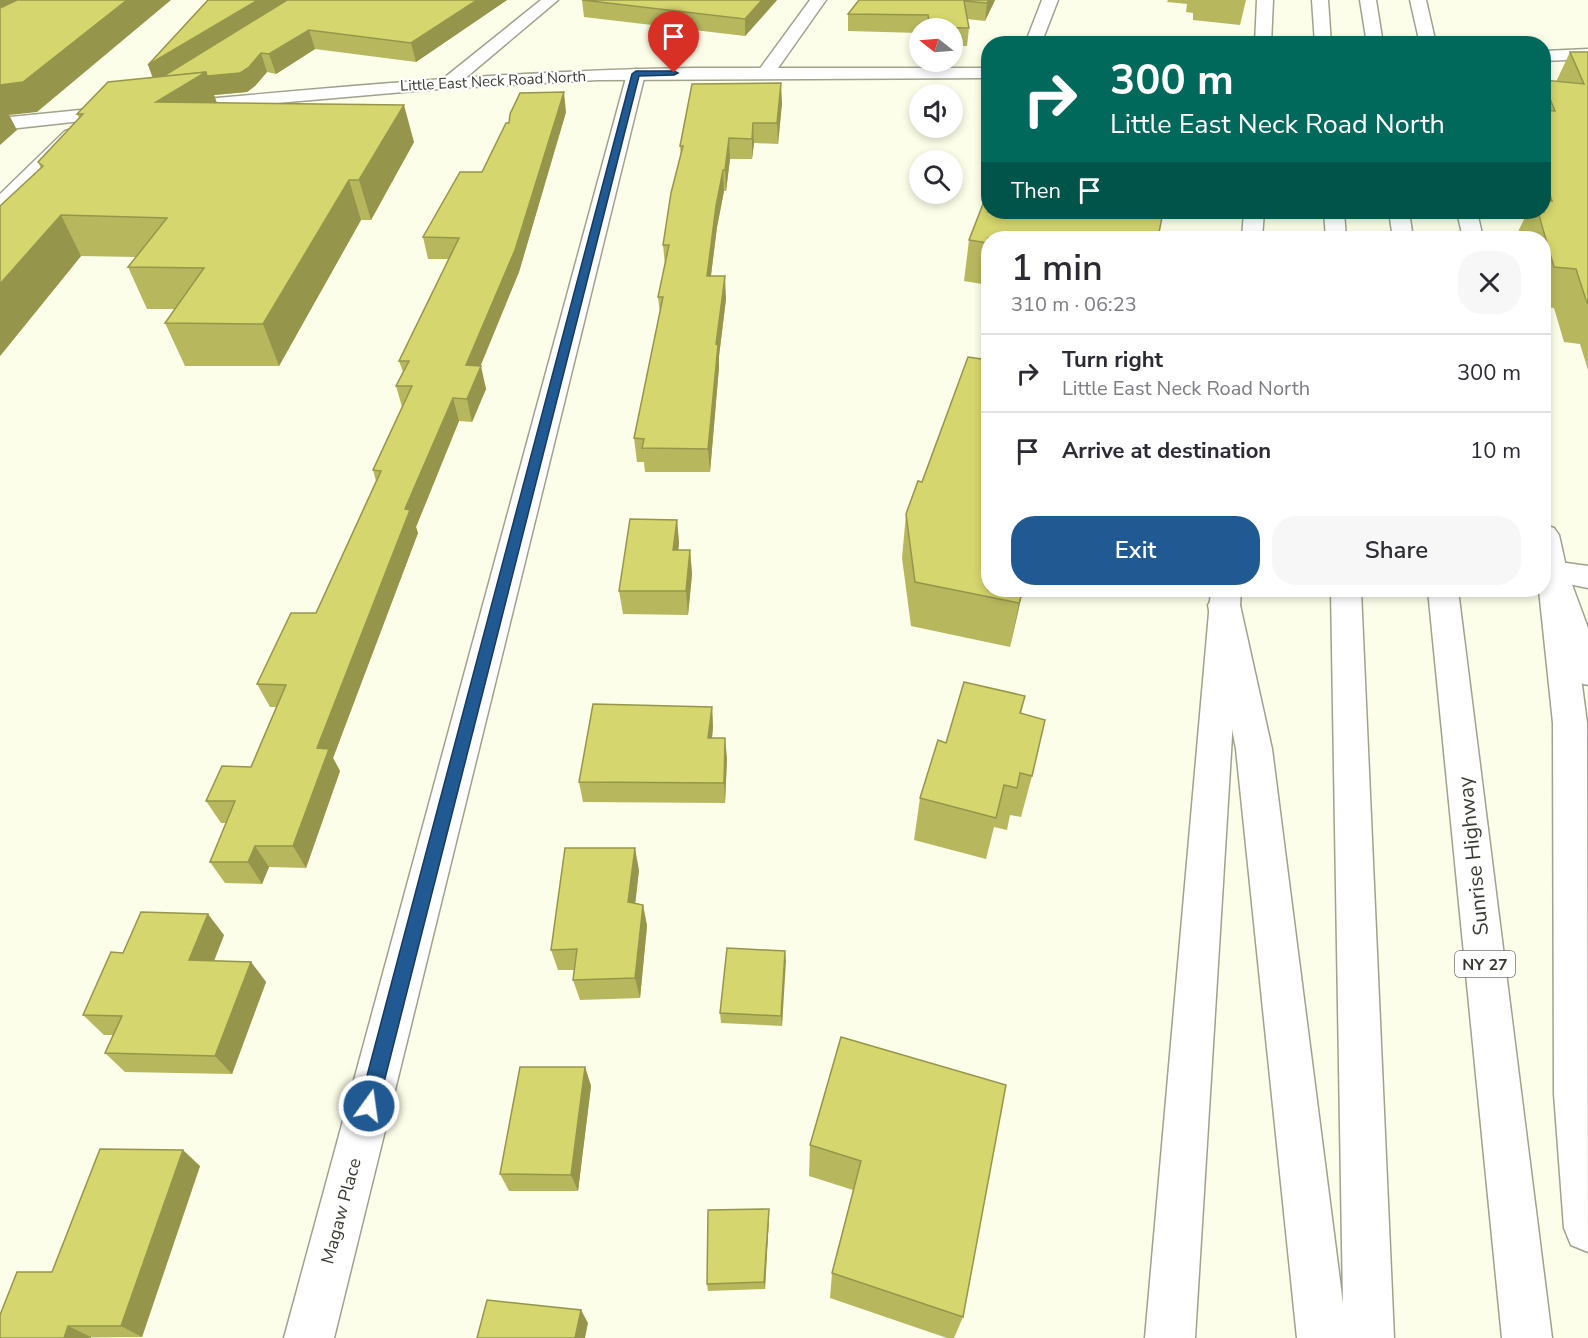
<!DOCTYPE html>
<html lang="en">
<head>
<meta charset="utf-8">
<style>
  body { margin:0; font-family:"Nunito Sans",sans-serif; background:#f7f7f7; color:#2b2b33; height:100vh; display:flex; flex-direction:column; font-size:22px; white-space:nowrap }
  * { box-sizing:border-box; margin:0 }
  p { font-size:20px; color:#7c7c81 }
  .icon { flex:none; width:33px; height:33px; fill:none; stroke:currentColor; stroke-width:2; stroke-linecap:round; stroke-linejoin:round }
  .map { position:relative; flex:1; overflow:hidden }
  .drawer { position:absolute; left:981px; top:231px; width:570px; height:366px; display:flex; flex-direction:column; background:#fff; border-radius:24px; box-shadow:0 3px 9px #0003 }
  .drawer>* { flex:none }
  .top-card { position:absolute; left:981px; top:36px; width:570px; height:183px; border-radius:24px; box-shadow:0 3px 9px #0003; background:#00695c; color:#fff; overflow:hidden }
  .needle { width:39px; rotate:287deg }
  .tools { position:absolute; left:909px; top:18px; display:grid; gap:12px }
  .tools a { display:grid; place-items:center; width:54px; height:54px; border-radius:50%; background:#fff; box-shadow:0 3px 9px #0003; font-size:30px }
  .pin { position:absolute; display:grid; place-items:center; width:51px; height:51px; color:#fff; margin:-62px -26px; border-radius:50% 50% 50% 0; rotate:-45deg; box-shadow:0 0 6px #0007 }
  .pin .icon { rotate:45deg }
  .me { position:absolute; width:66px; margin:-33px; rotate:14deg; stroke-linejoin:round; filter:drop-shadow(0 0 4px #0008) }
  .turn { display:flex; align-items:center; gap:21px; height:126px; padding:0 30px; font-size:27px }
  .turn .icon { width:78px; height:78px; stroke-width:2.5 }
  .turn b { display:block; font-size:42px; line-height:51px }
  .then { display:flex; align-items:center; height:57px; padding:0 30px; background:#0003; gap:12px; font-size:22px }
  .round { display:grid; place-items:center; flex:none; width:63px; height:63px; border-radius:24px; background:#f7f7f7 }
  .summary { display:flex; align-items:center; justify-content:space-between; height:102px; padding:0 30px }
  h1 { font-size:36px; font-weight:600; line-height:45px }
  .action { display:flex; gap:12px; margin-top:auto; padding:12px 30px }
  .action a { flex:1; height:69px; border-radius:24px; background:#215a92; color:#fff; font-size:24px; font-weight:600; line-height:69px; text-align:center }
  .action a+a { background:#f7f7f7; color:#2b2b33 }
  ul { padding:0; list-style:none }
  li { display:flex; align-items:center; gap:18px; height:78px; padding:0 30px; border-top:2px solid #e1e1e2 }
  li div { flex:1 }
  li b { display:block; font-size:22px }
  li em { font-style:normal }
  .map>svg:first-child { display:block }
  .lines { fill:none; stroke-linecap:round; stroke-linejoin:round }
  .minor-casing { stroke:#a0a18e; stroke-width:3 }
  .major-casing { stroke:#a0a18e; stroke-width:3 }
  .highway-casing { stroke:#a0a18e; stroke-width:3 }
  .minor { fill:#fff; fill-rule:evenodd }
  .major { fill:#fff; fill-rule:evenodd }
  .highway { fill:#fff; fill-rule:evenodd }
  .wall { fill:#b7b85e }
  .shaded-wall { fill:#95964c }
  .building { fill:#d5d66d; stroke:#95964c; stroke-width:1.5 }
  .route { fill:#215a92; stroke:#153a5f; stroke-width:1.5 }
  .labels { text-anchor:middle; stroke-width:4.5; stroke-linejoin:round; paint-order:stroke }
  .far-street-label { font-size:15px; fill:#3a3a32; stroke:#fff }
  .shield { fill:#fff; stroke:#757570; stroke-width:1.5 }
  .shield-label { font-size:16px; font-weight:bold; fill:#3a3a32 }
  .street-label { font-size:18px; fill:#3a3a32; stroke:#fff }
  .near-street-label { font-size:21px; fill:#3a3a32; stroke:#fff }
</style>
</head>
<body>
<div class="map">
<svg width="1588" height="1338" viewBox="0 0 1588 1338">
  <rect width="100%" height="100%" fill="#fcfee9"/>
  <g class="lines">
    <g class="minor-casing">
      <g id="minor">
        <path d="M 541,0 L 558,0 L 456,86 L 444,86 L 441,82 L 444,78 Z"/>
        <path d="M 810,0 L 826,0 L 771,78 L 759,78 L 756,74 Z"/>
        <path d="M 1042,0 L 1058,0 L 1041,44 L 1025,44 Z"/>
        <path d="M 636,69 L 642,70 L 645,74 L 334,1338 L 284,1338 L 627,74 L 630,70 Z"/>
        <path d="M 72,129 L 79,131 L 81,135 L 79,139 L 7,210 L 0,212 L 0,194 L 65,131 Z"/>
        <path d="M 1552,561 L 1588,566 L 1588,588 L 1544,579 L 1544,563 Z"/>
      </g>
    </g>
    <g class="major-casing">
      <g id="major">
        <path d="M 1257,0 L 1273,0 L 1271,44 L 1255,44 Z"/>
        <path d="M 1410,0 L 1426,0 L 1436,44 L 1420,44 Z"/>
        <path d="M 1588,49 L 1588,59 L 1544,61 L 1544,51 Z"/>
        <path d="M 696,68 L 988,68 L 988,78 L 598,80 L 438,89 L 173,112 L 167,111 L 164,107 L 167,103 L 173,102 C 347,86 521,70 696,68 Z"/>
        <path d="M 121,106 L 127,108 L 130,112 L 127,116 L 0,130 L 0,118 Z"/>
        <path d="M 1244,212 L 1264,212 L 1262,238 L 1242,238 Z"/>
        <path d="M 1457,212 L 1477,212 L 1483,238 L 1463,238 Z"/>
        <path d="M 1544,525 L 1554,528 L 1559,535 L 1567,571 L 1588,628 L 1588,685 L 1576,682 L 1571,673 L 1543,590 Z"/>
        <path d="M 1211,590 L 1241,590 L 1195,1338 L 1145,1338 Z"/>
      </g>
    </g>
    <g class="highway-casing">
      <g id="highway">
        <path d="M 1312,0 L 1328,0 L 1331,44 L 1315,44 Z"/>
        <path d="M 1360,0 L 1376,0 L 1383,44 L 1367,44 Z"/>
        <path d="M 1324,212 L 1344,212 L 1346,238 L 1326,238 Z"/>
        <path d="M 1389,212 L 1409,212 L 1413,238 L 1393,238 Z"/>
        <path d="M 1552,561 L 1563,564 L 1567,571 L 1587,723 L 1588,1252 L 1571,1245 L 1564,1228 L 1554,1094 L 1553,723 L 1539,590 L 1544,590 L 1544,563 Z"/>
        <path d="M 1331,590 L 1361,590 L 1394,1338 L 1297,1338 L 1236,749 L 1208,605 L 1213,597 L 1224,594 L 1235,597 L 1240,605 L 1272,749 L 1343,1304 Z"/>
        <path d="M 1428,590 L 1458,590 L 1552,1338 L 1502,1338 Z"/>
      </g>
    </g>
    <use href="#minor" class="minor"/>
    <use href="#major" class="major"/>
    <use href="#highway" class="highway"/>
  </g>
  <g class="wall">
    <path d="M 208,0 L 507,0 L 416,62 L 315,49 L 276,74 L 267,72 L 255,86 L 247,92 L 214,95 L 217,103 L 414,142 L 371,220 L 361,220 L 279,366 L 185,366 L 165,323 L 175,309 L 147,309 L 128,267 L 136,257 L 81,256 L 0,356 L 41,168 L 38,162 L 79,118 L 77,114 L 153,78 Z"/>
    <path d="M 582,0 L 777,0 L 745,36 L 584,17 Z"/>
    <path d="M 859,0 L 995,0 L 985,21 L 967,19 L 969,28 L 967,46 L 952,46 L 952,28 L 920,28 L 920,33 L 848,31 L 848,14 Z"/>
    <path d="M 1168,0 L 1246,0 L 1240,25 L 1193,20 L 1193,13 L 1186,12 L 1187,4 L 1167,2 Z"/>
    <path d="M 1570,52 L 1588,52 L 1588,370 L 1580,344 L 1564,342 L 1554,308 L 1544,307 L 1544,238 L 1516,238 L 1516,236 L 1526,215 L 1525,212 L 1544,212 L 1544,80 L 1556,82 Z"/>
    <path d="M 782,103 L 778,144 L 754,143 L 752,159 L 730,159 L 726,191 L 724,191 L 717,227 L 711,276 L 726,299 L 719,356 L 719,367 L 710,472 L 645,472 L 644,462 L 637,462 L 634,438 L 660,313 L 658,297 L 665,265 L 663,245 L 681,157 L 680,146 Z"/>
    <path d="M 566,112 L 519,272 L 480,366 L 486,389 L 472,422 L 459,421 L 416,527 L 418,533 L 333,758 L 340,771 L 306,868 L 269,867 L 262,884 L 225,883 L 210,862 L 226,823 L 221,823 L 206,801 L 251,767 L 276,707 L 270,707 L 257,684 L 316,613 L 376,481 L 373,470 L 402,407 L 396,386 L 403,372 L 399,361 L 449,259 L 428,259 L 423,237 L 482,172 L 509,123 Z"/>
    <path d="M 988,238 L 988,285 L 964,281 L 969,240 Z"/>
    <path d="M 922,482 L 988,590 L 1023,590 L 1010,647 L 911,626 L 902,558 L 906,514 Z"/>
    <path d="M 677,520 L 679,543 L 678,550 L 690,550 L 692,574 L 688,615 L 623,614 L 619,591 Z"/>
    <path d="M 1025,696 L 1021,714 L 1032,776 L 1021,817 L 1010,815 L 1007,830 L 994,827 L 986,859 L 914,840 L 920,798 L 946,743 Z"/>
    <path d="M 712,707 L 713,727 L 712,738 L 727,758 L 725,803 L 583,802 L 579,782 Z"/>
    <path d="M 639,870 L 635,903 L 643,905 L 647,926 L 640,998 L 580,1000 L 573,980 L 575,970 L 558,970 L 551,950 Z"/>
    <path d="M 224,935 L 214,961 L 251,962 L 266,982 L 232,1074 L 125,1072 L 105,1053 L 113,1035 L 104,1035 L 83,1015 L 123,953 Z"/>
    <path d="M 785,951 L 782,1026 L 721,1023 L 720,1013 Z"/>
    <path d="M 841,1037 L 963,1317 L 954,1338 L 947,1338 L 830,1298 L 832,1273 L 853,1190 L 809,1176 L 810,1145 Z"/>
    <path d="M 585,1067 L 591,1086 L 578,1191 L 509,1191 L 500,1174 Z"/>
    <path d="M 200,1166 L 142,1337 L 0,1338 L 52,1272 Z"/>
    <path d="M 769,1209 L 769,1217 L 765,1289 L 708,1291 L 707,1284 Z"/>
  </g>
  <g class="shaded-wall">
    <path d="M 0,0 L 55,0 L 0,27 Z"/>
    <path d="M 127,0 L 171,0 L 37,112 L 9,115 L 17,130 L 0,145 L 0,85 Z"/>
    <path d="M 258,0 L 294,0 L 206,72 L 261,53 L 267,72 L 255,86 L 247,92 L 214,95 L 219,109 L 156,102 L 155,84 L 148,65 Z"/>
    <path d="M 477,0 L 507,0 L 416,62 L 411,43 Z"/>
    <path d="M 762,0 L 777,0 L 745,36 L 745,19 Z"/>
    <path d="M 989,0 L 995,0 L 985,21 L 987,3 Z"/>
    <path d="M 309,30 L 315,49 L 276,74 L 269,54 Z"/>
    <path d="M 781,83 L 782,103 L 778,144 L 777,123 Z"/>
    <path d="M 564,92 L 566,112 L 519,272 L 476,377 L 481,366 L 486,389 L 472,422 L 467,399 L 466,365 Z"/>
    <path d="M 404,105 L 414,142 L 371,220 L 359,180 Z"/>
    <path d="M 753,123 L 754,143 L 752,159 L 752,139 Z"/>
    <path d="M 729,138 L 730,159 L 726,191 L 725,170 Z"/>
    <path d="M 723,170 L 724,191 L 717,227 L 708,298 L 707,276 L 716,206 Z"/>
    <path d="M 349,180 L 361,220 L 279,366 L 263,324 Z"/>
    <path d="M 61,215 L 81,256 L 0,356 L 0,284 Z"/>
    <path d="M 725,276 L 726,299 L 719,356 L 719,367 L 710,472 L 708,449 L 716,344 Z"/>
    <path d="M 453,398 L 459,421 L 416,527 L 418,533 L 333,758 L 340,771 L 306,868 L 293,846 L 317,748 L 405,509 Z"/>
    <path d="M 677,520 L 679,543 L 676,573 L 673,550 Z"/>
    <path d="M 690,550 L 692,574 L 688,615 L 686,591 Z"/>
    <path d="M 1023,590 L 1010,647 L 1019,603 Z"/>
    <path d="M 712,707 L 713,727 L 710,758 L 708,738 Z"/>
    <path d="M 725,738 L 727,758 L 725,803 L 724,783 Z"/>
    <path d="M 255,846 L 269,867 L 262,884 L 248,862 Z"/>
    <path d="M 635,848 L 639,870 L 633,924 L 628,902 Z"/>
    <path d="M 643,905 L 647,926 L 640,998 L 635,978 Z"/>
    <path d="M 208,914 L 224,935 L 206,981 L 189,960 Z"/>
    <path d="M 785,951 L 786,961 L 782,1026 L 781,1016 Z"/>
    <path d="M 251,962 L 266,982 L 232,1074 L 215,1056 Z"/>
    <path d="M 585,1067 L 591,1086 L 578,1191 L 571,1175 Z"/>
    <path d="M 183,1150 L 200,1166 L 142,1337 L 121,1326 Z"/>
    <path d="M 769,1209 L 769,1217 L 765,1289 L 764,1282 Z"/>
    <path d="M 581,1310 L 588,1323 L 585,1338 L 575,1338 Z"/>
    <path d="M 68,1326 L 91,1337 L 91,1338 L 64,1338 Z"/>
  </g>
  <g class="building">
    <path d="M 17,0 L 127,0 L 23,82 L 0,85 L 0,8 Z"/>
    <path d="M 208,0 L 258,0 L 148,65 Z"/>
    <path d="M 287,0 L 477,0 L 411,43 L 309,30 L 269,54 L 261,53 L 249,67 L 240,73 L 207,76 L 206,72 L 162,77 Z"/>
    <path d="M 582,0 L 762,0 L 745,19 Z"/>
    <path d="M 859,0 L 989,0 L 987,3 L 964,1 L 969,28 L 930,27 L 928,15 L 848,14 Z"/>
    <path d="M 1570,52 L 1588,52 L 1588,303 L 1587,303 L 1576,269 L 1554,267 L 1538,212 L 1544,212 L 1544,200 L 1552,201 L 1544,176 L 1544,110 L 1555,111 L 1544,84 L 1544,80 L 1584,84 Z"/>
    <path d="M 206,72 L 156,102 L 404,105 L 359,180 L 349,180 L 263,324 L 165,323 L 204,268 L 128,267 L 167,218 L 61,215 L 0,284 L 0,206 L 43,166 L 38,162 L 83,114 L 77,114 L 108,82 Z"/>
    <path d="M 781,83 L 777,123 L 753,123 L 752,139 L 729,138 L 725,170 L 723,170 L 716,206 L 707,276 L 725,276 L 716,344 L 718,345 L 708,449 L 642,448 L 644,439 L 634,438 L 663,297 L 658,297 L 669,245 L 663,245 L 671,193 L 683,146 L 680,146 L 692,84 Z"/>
    <path d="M 564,92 L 515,250 L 466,365 L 481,366 L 467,399 L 453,398 L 405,509 L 410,510 L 317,748 L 329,749 L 293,846 L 255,846 L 248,862 L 210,862 L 235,801 L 206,801 L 222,766 L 251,767 L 286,685 L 257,684 L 291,613 L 316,613 L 381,471 L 373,470 L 412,386 L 396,386 L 409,361 L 399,361 L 459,238 L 423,237 L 460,172 L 482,172 L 506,123 L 509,123 L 510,114 L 520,93 Z"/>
    <path d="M 988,191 L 988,212 L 1163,212 L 1158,238 L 988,238 L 988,243 L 969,240 Z"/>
    <path d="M 968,357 L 988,360 L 988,590 L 1023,590 L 1019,603 L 915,582 L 906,514 L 918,481 L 922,482 Z"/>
    <path d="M 630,519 L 677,520 L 673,550 L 690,550 L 686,591 L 619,591 Z"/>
    <path d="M 964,682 L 1025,696 L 1020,713 L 1045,720 L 1032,776 L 1020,773 L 1017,788 L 1004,785 L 996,818 L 920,798 L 938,740 L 946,743 Z"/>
    <path d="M 593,704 L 712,707 L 708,738 L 725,738 L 724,783 L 579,782 Z"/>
    <path d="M 565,848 L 635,848 L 628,902 L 643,905 L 635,978 L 573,980 L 577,949 L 551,950 Z"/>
    <path d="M 141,912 L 208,914 L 189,960 L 251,962 L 215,1056 L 105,1053 L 122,1016 L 83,1015 L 111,952 L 123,953 Z"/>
    <path d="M 727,948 L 785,951 L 781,1016 L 720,1013 Z"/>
    <path d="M 841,1037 L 1006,1085 L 963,1317 L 832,1273 L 861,1161 L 810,1145 Z"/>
    <path d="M 520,1067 L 585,1067 L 571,1175 L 500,1174 Z"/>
    <path d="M 100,1149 L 183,1150 L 121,1326 L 68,1326 L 64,1338 L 0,1338 L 0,1315 L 17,1272 L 52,1272 Z"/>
    <path d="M 769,1209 L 764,1282 L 707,1284 L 708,1210 Z"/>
    <path d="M 487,1300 L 581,1310 L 575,1338 L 477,1338 Z"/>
  </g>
  <path class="route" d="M 636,71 L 674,71 L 678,73 L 674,75 L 639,76 L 378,1106 L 375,1113 L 369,1116 L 362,1113 L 359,1106 L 632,74 Z"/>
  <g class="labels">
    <g class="far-street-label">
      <text transform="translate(493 81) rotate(-3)" y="5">Little East Neck Road North</text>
    </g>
    <rect class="shield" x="1455" y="951" width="60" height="26" rx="4.5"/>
    <g class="shield-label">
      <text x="1485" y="970">NY 27</text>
    </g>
    <g class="street-label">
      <text transform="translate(341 1211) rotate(-75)" y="6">Magaw Place</text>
    </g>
    <g class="near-street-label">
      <text transform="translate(1473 856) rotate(-96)" y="7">Sunrise Highway</text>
    </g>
  </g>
</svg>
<div class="tools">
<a><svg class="needle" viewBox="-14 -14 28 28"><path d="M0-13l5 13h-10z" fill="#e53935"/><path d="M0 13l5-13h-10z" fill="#7c7c81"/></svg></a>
<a><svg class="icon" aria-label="sound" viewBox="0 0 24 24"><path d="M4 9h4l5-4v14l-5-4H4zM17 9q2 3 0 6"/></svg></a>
<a><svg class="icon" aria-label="search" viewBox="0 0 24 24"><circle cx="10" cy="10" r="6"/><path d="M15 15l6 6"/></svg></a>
</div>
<div class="pin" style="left:674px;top:73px;background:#d93025"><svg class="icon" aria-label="arrive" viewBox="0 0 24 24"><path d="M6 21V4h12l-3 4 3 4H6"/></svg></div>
<svg class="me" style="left:369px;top:1106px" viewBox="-20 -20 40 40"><circle r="17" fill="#215a92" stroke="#fff" stroke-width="3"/><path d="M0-11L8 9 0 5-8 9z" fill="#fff"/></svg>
<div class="top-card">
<div class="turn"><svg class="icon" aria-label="right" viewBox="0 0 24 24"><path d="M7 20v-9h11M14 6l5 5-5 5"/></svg><div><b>300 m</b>Little East Neck Road North</div></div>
<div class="then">Then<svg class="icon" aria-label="arrive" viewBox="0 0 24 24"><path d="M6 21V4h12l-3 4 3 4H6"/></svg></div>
</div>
<section class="drawer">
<div class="summary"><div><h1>1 min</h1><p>310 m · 06:23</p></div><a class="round"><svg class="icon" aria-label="close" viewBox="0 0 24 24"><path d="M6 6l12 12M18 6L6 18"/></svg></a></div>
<ul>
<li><svg class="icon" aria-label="right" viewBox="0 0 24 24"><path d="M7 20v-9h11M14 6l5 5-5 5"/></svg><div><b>Turn right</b><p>Little East Neck Road North</p></div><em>300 m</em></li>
<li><svg class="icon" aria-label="arrive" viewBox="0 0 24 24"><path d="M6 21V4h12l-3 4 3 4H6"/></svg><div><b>Arrive at destination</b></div><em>10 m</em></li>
</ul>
<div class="action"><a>Exit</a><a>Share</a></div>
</section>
</div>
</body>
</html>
